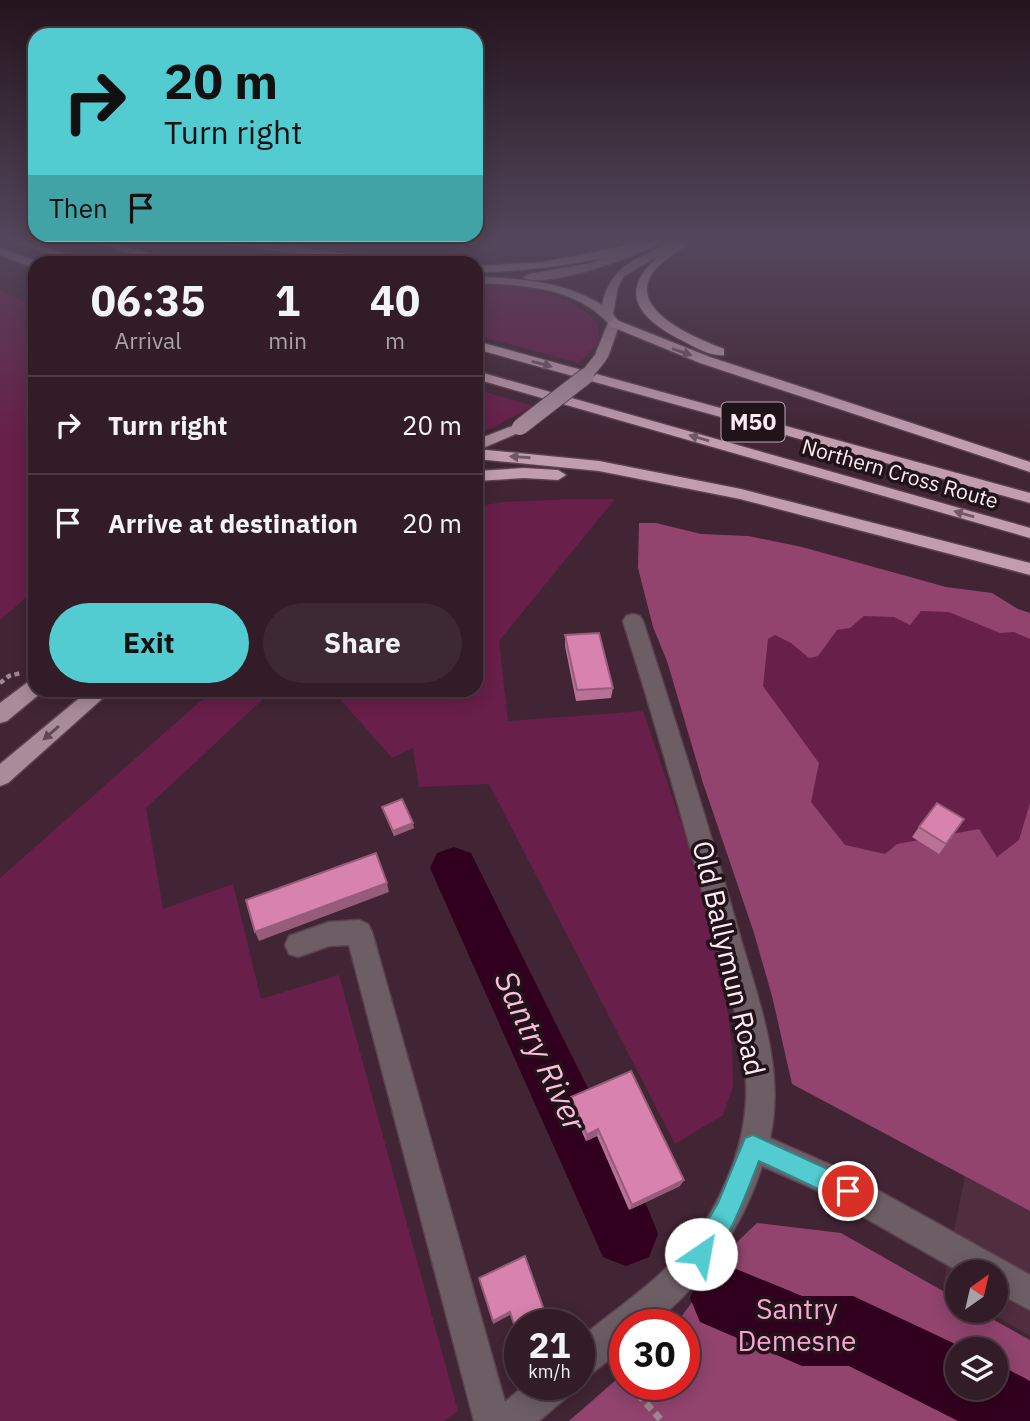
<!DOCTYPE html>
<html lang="en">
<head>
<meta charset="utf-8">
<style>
  body { margin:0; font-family:"IBM Plex Sans",sans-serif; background:#3d2933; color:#f1f3f6; height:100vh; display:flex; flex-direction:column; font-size:26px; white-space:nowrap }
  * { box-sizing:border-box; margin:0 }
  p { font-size:23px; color:#a8a1a7 }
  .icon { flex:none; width:38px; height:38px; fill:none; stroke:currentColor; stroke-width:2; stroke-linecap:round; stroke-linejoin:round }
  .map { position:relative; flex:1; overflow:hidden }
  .panel { position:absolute; left:28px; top:256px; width:455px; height:441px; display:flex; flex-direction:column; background:#311c27; border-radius:21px; box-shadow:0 4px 18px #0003,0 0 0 2px #4c3a44 }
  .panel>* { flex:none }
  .top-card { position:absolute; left:28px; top:28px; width:455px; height:214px; border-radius:21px; box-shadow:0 4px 18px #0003,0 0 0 2px #4c3a44; background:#52ccd0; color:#111; overflow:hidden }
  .needle { width:46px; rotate:34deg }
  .controls { position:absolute; left:945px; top:1260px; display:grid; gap:14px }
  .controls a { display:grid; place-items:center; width:63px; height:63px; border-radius:50%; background:#311c27; box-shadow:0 4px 18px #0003,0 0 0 2px #4c3a44; font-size:35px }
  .speed { position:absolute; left:504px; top:1309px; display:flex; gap:14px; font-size:35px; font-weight:700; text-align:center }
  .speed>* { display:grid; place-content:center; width:91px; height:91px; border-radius:50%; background:#311c27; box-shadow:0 4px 18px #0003,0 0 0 2px #4c3a44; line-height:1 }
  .speed small { font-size:18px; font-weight:400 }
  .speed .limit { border:10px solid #d22; background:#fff; color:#111 }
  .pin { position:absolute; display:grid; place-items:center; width:60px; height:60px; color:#fff; margin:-30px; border:4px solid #fff; border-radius:50%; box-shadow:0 2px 7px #0007 }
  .me { position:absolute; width:77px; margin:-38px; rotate:33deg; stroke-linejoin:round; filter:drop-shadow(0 0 5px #0008) }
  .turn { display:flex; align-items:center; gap:24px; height:147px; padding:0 21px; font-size:32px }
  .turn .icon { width:91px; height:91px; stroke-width:2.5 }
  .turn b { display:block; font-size:49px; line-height:60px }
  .then { display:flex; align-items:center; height:66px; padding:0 21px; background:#0003; gap:14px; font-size:26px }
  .eta { display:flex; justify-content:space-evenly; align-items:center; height:119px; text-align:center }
  .eta b { font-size:42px; font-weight:700; line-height:49px }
  .cta { display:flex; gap:14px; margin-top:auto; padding:14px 21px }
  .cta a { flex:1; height:80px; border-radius:42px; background:#52ccd0; color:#111; font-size:28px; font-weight:700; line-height:80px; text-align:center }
  .cta a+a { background:#3d2933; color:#f1f3f6 }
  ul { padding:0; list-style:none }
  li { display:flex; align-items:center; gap:21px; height:98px; padding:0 21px; border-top:2px solid #4c3a44 }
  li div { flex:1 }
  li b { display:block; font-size:26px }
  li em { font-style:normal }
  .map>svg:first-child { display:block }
  .built { fill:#502d3f }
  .green { fill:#681f49 }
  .forest { fill:#92446e; fill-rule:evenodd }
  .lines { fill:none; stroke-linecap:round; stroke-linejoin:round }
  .river { fill:#31001e; fill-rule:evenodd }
  .minor-casing { stroke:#5b414f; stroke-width:3 }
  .major-casing { stroke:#5b414f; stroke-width:3 }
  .highway-casing { stroke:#5b414f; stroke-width:3 }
  .path-far1 { stroke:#9f8793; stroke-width:4.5; stroke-dasharray:5 3.5; stroke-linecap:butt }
  .path { stroke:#9f8793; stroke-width:7; stroke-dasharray:8 5; stroke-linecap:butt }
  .minor { fill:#6d5e65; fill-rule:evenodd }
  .major { fill:#a98c9a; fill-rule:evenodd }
  .highway { fill:#c19dae; fill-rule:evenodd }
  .major-bridge-far1-casing { stroke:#5b414f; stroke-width:14; stroke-linecap:butt }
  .major-bridge-casing { stroke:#5b414f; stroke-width:18; stroke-linecap:butt }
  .major-bridge-far1 { stroke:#a98c9a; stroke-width:12 }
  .major-bridge { stroke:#a98c9a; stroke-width:16 }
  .wall { fill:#b97196 }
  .shaded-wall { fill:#965c7a }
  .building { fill:#d783ae; stroke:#965c7a; stroke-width:2 }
  .oneway { fill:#705864 }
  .oneway2 { fill:#5e4954 }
  .route { fill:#52ccd0; stroke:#358587; stroke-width:2 }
  .labels { text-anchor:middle; stroke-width:7; stroke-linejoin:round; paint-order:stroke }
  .far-street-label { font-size:21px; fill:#feeaf3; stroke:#20131a }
  .shield { fill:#20131a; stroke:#bbaab2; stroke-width:2 }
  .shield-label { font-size:23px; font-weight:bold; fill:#feeaf3 }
  .near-street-label { font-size:28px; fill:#feeaf3; stroke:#20131a }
  .near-park-label { font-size:28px; fill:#fca4d1; stroke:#20131a }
  .near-water-label { font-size:32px; font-style:italic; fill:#ffbbdc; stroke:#20131a }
</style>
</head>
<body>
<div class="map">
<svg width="1030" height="1421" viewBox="0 0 1030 1421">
  <rect width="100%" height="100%" fill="#412534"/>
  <path class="built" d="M 965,1176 L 1030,1211 L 1030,1336 L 987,1311 L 996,1311 L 996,1272 L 957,1272 L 957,1294 L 943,1285 Z"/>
  <g class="green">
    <path d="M 504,284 C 544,291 568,294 598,323 L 599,343 L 579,363 L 476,335 L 476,285 Z"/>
    <path d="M 0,290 L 35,306 L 35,590 L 0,620 Z"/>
    <path d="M 476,389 L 533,406 L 492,428 L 476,433 Z"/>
    <path d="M 574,499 L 615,499 L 499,641 L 508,721 L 643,711 L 700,878 L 719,948 L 732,1045 L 733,1087 L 723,1115 L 675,1144 L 489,784 L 419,787 L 413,748 L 392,758 L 332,690 L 476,690 L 476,506 L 505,502 Z"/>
    <path d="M 928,592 L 1030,626 L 1030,835 L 1007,874 L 823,867 L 724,663 L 762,635 Z"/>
    <path d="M 213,690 L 273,690 L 146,808 L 163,909 L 233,884 L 261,999 L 339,975 L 458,1411 L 444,1421 L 0,1421 L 0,878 Z"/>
  </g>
  <g class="forest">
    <path d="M 639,523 L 656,523 L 701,534 L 748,536 L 802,547 L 946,587 L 992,593 L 1018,609 L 1030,613 L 1030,639 L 1014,632 L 1000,633 L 949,612 L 921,611 L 910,625 L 894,617 L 864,616 L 850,628 L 837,630 L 818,656 L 809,658 L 791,643 L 775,635 L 768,639 L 763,686 L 819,763 L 811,802 L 845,845 L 885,854 L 897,844 L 979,829 L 997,857 L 1019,840 L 1030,803 L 1030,1211 L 792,1084 L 772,996 L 754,933 L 703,783 L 667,661 L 653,627 L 638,568 Z"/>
    <path d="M 757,1223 L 841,1233 L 957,1299 L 957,1311 L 978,1311 L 1030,1340 L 1030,1421 L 569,1421 L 625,1372 L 625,1384 L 684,1384 L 684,1325 L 675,1325 L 737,1242 ZM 957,1349 L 996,1349 L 996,1388 L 957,1388 Z"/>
  </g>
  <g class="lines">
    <g class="river">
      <path d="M 454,847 L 471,853 L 649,1211 L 658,1234 L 649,1257 L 626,1266 L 603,1257 L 430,868 L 437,853 Z"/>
      <path d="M 724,1264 L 802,1296 L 853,1296 L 966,1349 L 957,1349 L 957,1388 L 996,1388 L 996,1363 L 1030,1381 L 1030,1421 L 958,1421 L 849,1366 L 802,1366 L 700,1322 L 690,1298 L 700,1274 Z"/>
    </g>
    <g class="minor-casing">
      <g id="minor">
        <path d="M 633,614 L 640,616 L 643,621 C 676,722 708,823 737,926 C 756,994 786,1066 770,1138 L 838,1168 L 1030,1275 L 1030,1310 L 996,1292 L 996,1272 L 960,1272 L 816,1190 L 762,1166 C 741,1231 705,1281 652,1325 L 625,1325 L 625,1347 L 591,1374 L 579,1379 L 579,1339 C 623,1303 671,1273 703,1225 C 726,1189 744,1144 746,1101 C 749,1045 728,989 714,936 C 686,830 656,725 623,621 L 626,616 Z"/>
        <path d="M 359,920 L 368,924 L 372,932 L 505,1402 L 526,1384 L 572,1384 L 567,1397 L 539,1421 L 474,1421 L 349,945 L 329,946 L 298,957 L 289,954 L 285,945 L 289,936 L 329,922 Z"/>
      </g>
    </g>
    <g class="major-casing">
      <g id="major">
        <path d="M 649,240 L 663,240 C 645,255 542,291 523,277 L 529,274 L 591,263 Z"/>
        <path d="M 674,240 L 687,240 L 624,276 L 618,287 L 613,314 L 620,323 L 608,357 L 601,361 L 594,357 L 608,323 C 575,287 522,285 476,283 L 476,277 C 519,278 565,281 602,305 C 611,263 639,259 674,240 Z"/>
        <path d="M 520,423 L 527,427 L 525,430 L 476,451 L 476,440 Z"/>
        <path d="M 35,679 L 35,690 L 44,690 L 42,692 L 7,721 L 0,723 L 0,703 L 28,682 Z"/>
        <path d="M 89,690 L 112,690 L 8,783 L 0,786 L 0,764 Z"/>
      </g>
    </g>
    <g class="highway-casing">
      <g id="highway">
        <path d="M 5,240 L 22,240 L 93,262 L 76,262 Z"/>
        <path d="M 85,240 L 103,240 L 178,262 L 161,262 Z"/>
        <path d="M 210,240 L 242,240 L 389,259 L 395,262 L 366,262 L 215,243 Z"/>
        <path d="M 680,240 L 692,240 C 681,252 664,258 654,271 C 624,310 698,339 724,349 L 724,355 C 711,357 695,347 683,341 C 618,308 624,278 680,240 Z"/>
        <path d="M 651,241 L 655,242 L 655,246 C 596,261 537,272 476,272 L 476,266 L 542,262 Z"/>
        <path d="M 0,248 L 4,249 L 39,262 L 35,262 L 35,268 L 31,267 L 0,255 Z"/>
        <path d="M 614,319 L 710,357 L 1030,462 L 1030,472 L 700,363 L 610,326 L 608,323 Z"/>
        <path d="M 476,341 L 1030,493 L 1030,503 L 476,349 Z"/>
        <path d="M 476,371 L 1030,528 L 1030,538 L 476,379 Z"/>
        <path d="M 476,449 L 599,461 L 741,489 L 1030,563 L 1030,575 L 740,499 L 599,471 L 476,459 Z"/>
        <path d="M 524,468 L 558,470 L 566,475 L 558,480 L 524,478 L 476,481 L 476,471 Z"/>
      </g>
    </g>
    <path class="path-far1" d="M 0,683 L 9,676 L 21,673"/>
    <g class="path">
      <path d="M 615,1369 L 625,1379"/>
      <path d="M 629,1384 L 662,1421"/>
    </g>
    <use href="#minor" class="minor"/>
    <use href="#major" class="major"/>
    <use href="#highway" class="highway"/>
    <g class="major-bridge-far1-casing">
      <path id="major-bridge-far1" d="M 584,378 L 601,357"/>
    </g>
    <g class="major-bridge-casing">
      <path id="major-bridge" d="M 520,427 L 586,376"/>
    </g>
    <use href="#major-bridge-far1" class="major-bridge-far1"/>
    <use href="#major-bridge" class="major-bridge"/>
  </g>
  <g class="wall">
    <path d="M 565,635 L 613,688 L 611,698 L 576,701 L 565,646 Z"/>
    <path d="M 382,807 L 414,828 L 394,836 L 383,811 Z"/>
    <path d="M 964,819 L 939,854 L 912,837 L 919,827 Z"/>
    <path d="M 571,1097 L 680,1186 L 629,1210 L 597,1136 L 586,1141 L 570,1104 Z"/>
  </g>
  <g class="shaded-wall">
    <path d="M 413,823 L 414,828 L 394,836 L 393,831 Z"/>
    <path d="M 387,883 L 389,892 L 259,941 L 255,932 Z"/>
    <path d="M 598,1129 L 597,1136 L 586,1141 L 587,1135 Z"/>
    <path d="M 684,1180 L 680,1186 L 629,1210 L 632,1205 Z"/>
    <path d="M 544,1310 L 543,1312 L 514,1327 L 514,1324 Z"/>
    <path d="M 510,1312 L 510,1315 L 493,1324 L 493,1321 Z"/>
  </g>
  <g class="building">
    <path d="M 599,633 L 613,688 L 577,690 L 565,635 Z"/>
    <path d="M 402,799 L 413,823 L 393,831 L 382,807 Z"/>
    <path d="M 937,803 L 964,819 L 946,844 L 919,827 Z"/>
    <path d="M 376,853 L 387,883 L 255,932 L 246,900 Z"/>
    <path d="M 631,1071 L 684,1180 L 632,1205 L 598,1129 L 587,1135 L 571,1097 Z"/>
    <path d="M 525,1256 L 544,1310 L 514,1324 L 510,1312 L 493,1321 L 479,1278 Z"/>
  </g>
  <defs><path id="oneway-solid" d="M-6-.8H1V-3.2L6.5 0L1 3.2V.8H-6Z" transform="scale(1.75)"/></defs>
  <g class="oneway">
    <use href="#oneway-solid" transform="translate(682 352) rotate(19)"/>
    <use href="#oneway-solid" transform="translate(542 364) rotate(15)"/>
    <use href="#oneway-solid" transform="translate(699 438) rotate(-164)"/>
    <use href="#oneway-solid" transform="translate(520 457) rotate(-176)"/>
    <use href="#oneway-solid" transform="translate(964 514) rotate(-164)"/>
  </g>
  <use class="oneway2" href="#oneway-solid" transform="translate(51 733) rotate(139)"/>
  <linearGradient id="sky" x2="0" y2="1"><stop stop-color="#24141d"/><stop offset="0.55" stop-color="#54465c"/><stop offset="1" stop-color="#54465c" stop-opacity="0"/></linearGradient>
  <rect width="1030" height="439" fill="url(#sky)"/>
  <path class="route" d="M 753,1135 L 856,1182 L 860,1191 L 856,1199 L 848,1203 L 759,1161 C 749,1186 725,1256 701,1266 L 692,1263 L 688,1254 L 718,1203 L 745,1138 Z"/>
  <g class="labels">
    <g class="far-street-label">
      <text transform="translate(900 474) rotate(16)" y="7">Northern Cross Route</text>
    </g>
    <rect class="shield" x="721.5" y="402.5" width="63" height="39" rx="5"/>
    <g class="shield-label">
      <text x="753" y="430">M50</text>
    </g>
    <g class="near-street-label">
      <text transform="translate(729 958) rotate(77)" y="10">Old Ballymun Road</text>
    </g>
    <g class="near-park-label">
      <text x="797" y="1319">Santry<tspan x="797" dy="32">Demesne</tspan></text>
    </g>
    <g class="near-water-label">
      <text transform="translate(540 1051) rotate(65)" y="11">Santry River</text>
    </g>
  </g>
</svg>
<div class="controls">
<a><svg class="needle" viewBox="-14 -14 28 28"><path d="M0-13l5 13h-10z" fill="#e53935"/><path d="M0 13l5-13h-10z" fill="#a8a1a7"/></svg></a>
<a><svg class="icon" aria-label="layers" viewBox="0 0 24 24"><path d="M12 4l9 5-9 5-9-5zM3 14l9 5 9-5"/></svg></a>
</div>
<div class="speed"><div>21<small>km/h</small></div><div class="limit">30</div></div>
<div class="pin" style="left:848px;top:1191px;background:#d93025"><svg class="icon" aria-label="arrive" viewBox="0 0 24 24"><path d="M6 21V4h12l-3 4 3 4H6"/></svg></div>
<svg class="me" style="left:701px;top:1254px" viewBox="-20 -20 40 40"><circle r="19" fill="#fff"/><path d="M0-13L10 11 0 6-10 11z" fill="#52ccd0"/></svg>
<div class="top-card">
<div class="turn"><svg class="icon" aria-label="right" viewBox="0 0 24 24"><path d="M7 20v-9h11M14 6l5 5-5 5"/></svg><div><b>20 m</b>Turn right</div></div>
<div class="then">Then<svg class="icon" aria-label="arrive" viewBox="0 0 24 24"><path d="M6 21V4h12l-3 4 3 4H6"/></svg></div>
</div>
<section class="panel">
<div class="eta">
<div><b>06:35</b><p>Arrival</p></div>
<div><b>1</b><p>min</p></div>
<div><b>40</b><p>m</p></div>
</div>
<ul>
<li><svg class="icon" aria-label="right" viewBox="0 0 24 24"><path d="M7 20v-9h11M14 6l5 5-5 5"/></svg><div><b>Turn right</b></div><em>20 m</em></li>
<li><svg class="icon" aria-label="arrive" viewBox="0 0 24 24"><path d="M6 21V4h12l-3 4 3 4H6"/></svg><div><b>Arrive at destination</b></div><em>20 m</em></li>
</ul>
<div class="cta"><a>Exit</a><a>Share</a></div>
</section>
</div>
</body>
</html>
